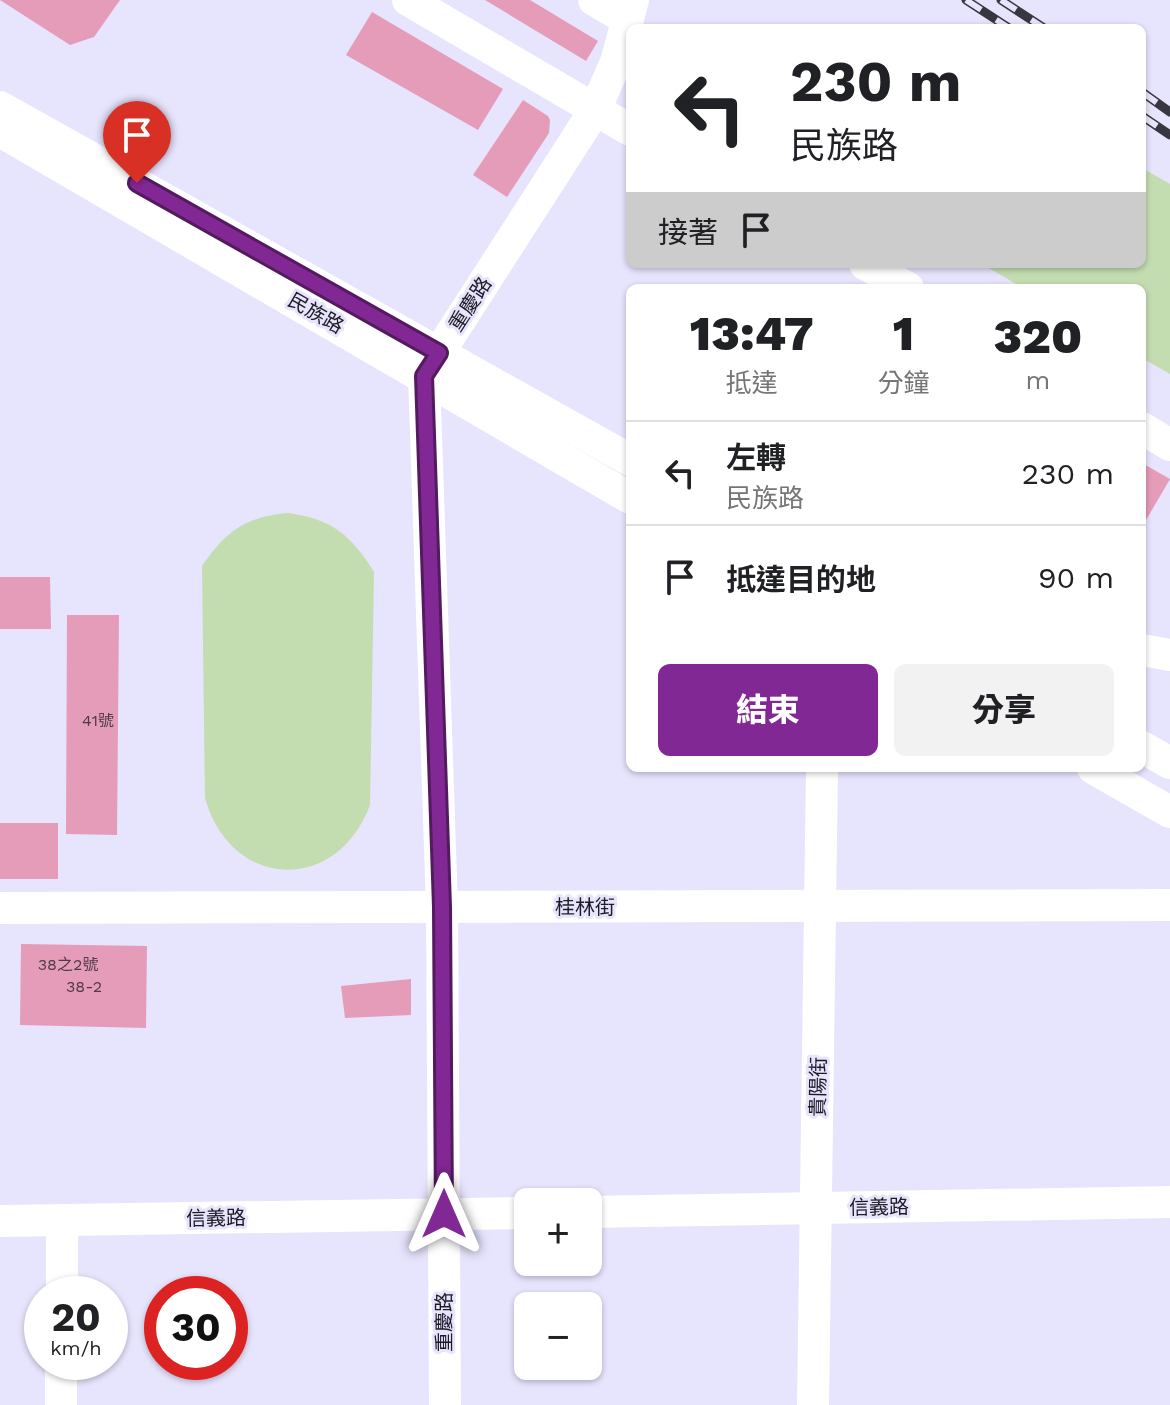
<!DOCTYPE html>
<html lang="zh-TW">
<head>
<meta charset="utf-8">
<style>
  body { margin:0; font-family:"Work Sans","Noto Sans TC",sans-serif; background:#f2f2f2; color:#202124; height:100vh; display:flex; flex-direction:column; font-size:30px; white-space:nowrap }
  * { box-sizing:border-box; margin:0 }
  p { font-size:26px; color:#757577 }
  .icon { flex:none; width:44px; height:44px; fill:none; stroke:currentColor; stroke-width:2; stroke-linecap:round; stroke-linejoin:round }
  .map { position:relative; flex:1; overflow:hidden }
  .side { position:absolute; left:626px; top:284px; width:520px; height:488px; display:flex; flex-direction:column; background:#fff; border-radius:12px; box-shadow:0 2px 6px #0004 }
  .side>* { flex:none }
  .hud { position:absolute; left:626px; top:24px; width:520px; height:244px; border-radius:12px; box-shadow:0 2px 6px #0004; background:#fff; color:#202124; overflow:hidden }
  .controls { position:absolute; left:514px; top:1188px; display:grid; gap:16px }
  .controls a { display:grid; place-items:center; width:88px; height:88px; border-radius:12px; background:#fff; box-shadow:0 2px 6px #0004; font-size:40px }
  .speed { position:absolute; left:24px; top:1276px; display:flex; gap:16px; font-size:40px; font-weight:700; text-align:center }
  .speed>* { display:grid; place-content:center; width:104px; height:104px; border-radius:50%; background:#fff; box-shadow:0 2px 6px #0004; line-height:1 }
  .speed small { font-size:20px; font-weight:400 }
  .speed .limit { border:12px solid #d22; background:#fff; color:#111 }
  .pin { position:absolute; display:grid; place-items:center; width:68px; height:68px; color:#fff; margin:-82px -34px; border-radius:50% 50% 50% 0; rotate:-45deg; box-shadow:0 0 8px #0007 }
  .pin .icon { rotate:45deg }
  .me { position:absolute; width:88px; margin:-44px; rotate:0deg; stroke-linejoin:round; filter:drop-shadow(0 0 6px #0008) }
  .turn { display:flex; align-items:center; gap:28px; height:168px; padding:0 32px; font-size:36px }
  .turn .icon { width:104px; height:104px; stroke-width:2.5 }
  .turn b { display:block; font-size:56px; line-height:68px }
  .then { display:flex; align-items:center; height:76px; padding:0 32px; background:#0003; gap:16px; font-size:30px }
  .eta { display:flex; justify-content:space-evenly; align-items:center; height:136px; text-align:center }
  .eta b { font-size:48px; font-weight:800; line-height:56px }
  .primary-button { display:flex; gap:16px; margin-top:auto; padding:16px 32px }
  .primary-button a { flex:1; height:92px; border-radius:12px; background:#822894; color:#fff; font-size:32px; font-weight:800; line-height:92px; text-align:center }
  .primary-button a+a { background:#f2f2f2; color:#202124 }
  ul { padding:0; list-style:none }
  li { display:flex; align-items:center; gap:24px; height:104px; padding:0 32px; border-top:2px solid #e0e0e0 }
  li div { flex:1 }
  li b { display:block; font-size:30px }
  li em { font-style:normal }
  .map>svg:first-child { display:block }
  .green { fill:#c3ddb0 }
  .building { fill:#e59cb9 }
  .lines { fill:none; stroke-linecap:round; stroke-linejoin:round }
  .minor { stroke:#fff; stroke-width:32 }
  .rail-casing { stroke:#383641; stroke-width:9 }
  .rail { stroke:#e7e4fd; stroke-width:6; stroke-dasharray:18; stroke-linecap:butt }
  .route-casing { stroke:#541a60; stroke-width:20 }
  .route { stroke:#822894; stroke-width:14 }
  .labels { text-anchor:middle; stroke-width:6; stroke-linejoin:round; paint-order:stroke }
  .number-label { font-size:16px; fill:#4e3a48 }
  .street-label { font-size:20px; fill:#1c1a23; stroke:#e7e4fd }
</style>
</head>
<body>
<div class="map">
<svg width="1170" height="1405" viewBox="0 0 1170 1405">
  <rect width="100%" height="100%" fill="#e7e4fd"/>
  <g class="green">
    <path d="M 1142,168 L 1170,184 L 1170,374 L 1142,358 L 1142,288 L 1023,288 L 982,264 L 1142,264 Z"/>
    <path d="M 288,513 C 332,519 351,535 374,572 L 370,805 C 336,895 231,890 205,798 L 202,566 C 226,531 245,517 288,513 Z"/>
  </g>
  <g class="building">
    <path d="M 0,0 L 120,0 L 94,37 L 70,45 Z"/>
    <path d="M 485,0 L 530,0 L 598,41 L 586,61 Z"/>
    <path d="M 372,12 L 503,89 L 478,130 L 346,55 Z"/>
    <path d="M 523,100 L 548,116 L 550,120 L 549,133 L 507,197 L 473,175 Z"/>
    <path d="M 1142,463 L 1170,479 L 1142,527 Z"/>
    <path d="M 0,577 L 50,577 L 51,629 L 0,629 Z"/>
    <path d="M 67,615 L 119,615 L 117,835 L 66,834 Z"/>
    <rect x="0" y="823" width="58" height="56"/>
    <path d="M 21,944 L 147,946 L 146,1028 L 20,1025 Z"/>
    <path d="M 411,979 L 411,1015 L 345,1018 L 341,986 Z"/>
  </g>
  <g class="lines">
    <g class="minor">
      <path d="M 408,0 L 630,130"/>
      <path d="M 594,0 L 628,20"/>
      <path d="M 0,107 L 630,460"/>
      <path d="M 0,131 L 630,498"/>
      <path d="M 865,264 L 908,288"/>
      <path d="M 1142,428 L 1170,445"/>
      <path d="M 1142,650 L 1170,655"/>
      <path d="M 1142,747 L 1170,763"/>
      <path d="M 1093,768 L 1170,812"/>
      <path d="M 0,908 L 1170,905"/>
      <path d="M 588,1212 L 1170,1202"/>
      <path d="M 0,1221 L 528,1213"/>
      <path d="M 62,1294 L 62,1220"/>
      <path d="M 61,1405 L 61,1362"/>
      <path d="M 445,1405 L 442,907 L 424,376 L 595,110 L 616,62 L 633,0"/>
      <path d="M 813,1405 L 822,768"/>
    </g>
    <g class="rail-casing">
      <g id="rail">
        <path d="M 966,0 L 1009,28"/>
        <path d="M 1001,0 L 1044,28"/>
        <path d="M 1142,92 L 1170,112"/>
        <path d="M 1142,116 L 1170,135"/>
      </g>
    </g>
    <use href="#rail" class="rail"/>
  </g>
  <g class="lines">
    <g class="route-casing">
      <path id="route" d="M 137,183 L 439,353 L 424,376 L 442,907 L 444,1214"/>
    </g>
    <use href="#route" class="route"/>
  </g>
  <g class="labels">
    <g class="number-label">
      <text x="98" y="726">41號</text>
      <text x="68" y="970">38之2號</text>
      <text x="84" y="992">38-2</text>
    </g>
    <g class="street-label">
      <text transform="translate(470 304) rotate(-57)" y="7">重慶路</text>
      <text transform="translate(316 313) rotate(30)" y="7">民族路</text>
      <text x="585" y="914">桂林街</text>
      <text transform="translate(818 1087) rotate(-89)" y="7">貴陽街</text>
      <text transform="translate(879 1207) rotate(-1)" y="7">信義路</text>
      <text transform="translate(216 1218) rotate(-1)" y="7">信義路</text>
      <text transform="translate(444 1322) rotate(-90)" y="7">重慶路</text>
    </g>
  </g>
</svg>
<div class="controls">
<a>+</a>
<a>−</a>
</div>
<div class="speed"><div>20<small>km/h</small></div><div class="limit">30</div></div>
<div class="pin" style="left:137px;top:183px;background:#d93025"><svg class="icon" aria-label="arrive" viewBox="0 0 24 24"><path d="M6 21V4h12l-3 4 3 4H6"/></svg></div>
<svg class="me" style="left:444px;top:1214px" viewBox="-20 -20 40 40"><path d="M0-17L14 15 0 8-14 15z" fill="#822894" stroke="#fff" stroke-width="4"/></svg>
<div class="hud">
<div class="turn"><svg class="icon" aria-label="left" viewBox="0 0 24 24"><path d="M17 20v-9H6M10 6l-5 5 5 5"/></svg><div><b>230 m</b>民族路</div></div>
<div class="then">接著<svg class="icon" aria-label="arrive" viewBox="0 0 24 24"><path d="M6 21V4h12l-3 4 3 4H6"/></svg></div>
</div>
<section class="side">
<div class="eta">
<div><b>13:47</b><p>抵達</p></div>
<div><b>1</b><p>分鐘</p></div>
<div><b>320</b><p>m</p></div>
</div>
<ul>
<li><svg class="icon" aria-label="left" viewBox="0 0 24 24"><path d="M17 20v-9H6M10 6l-5 5 5 5"/></svg><div><b>左轉</b><p>民族路</p></div><em>230 m</em></li>
<li><svg class="icon" aria-label="arrive" viewBox="0 0 24 24"><path d="M6 21V4h12l-3 4 3 4H6"/></svg><div><b>抵達目的地</b></div><em>90 m</em></li>
</ul>
<div class="primary-button"><a>結束</a><a>分享</a></div>
</section>
</div>
</body>
</html>
